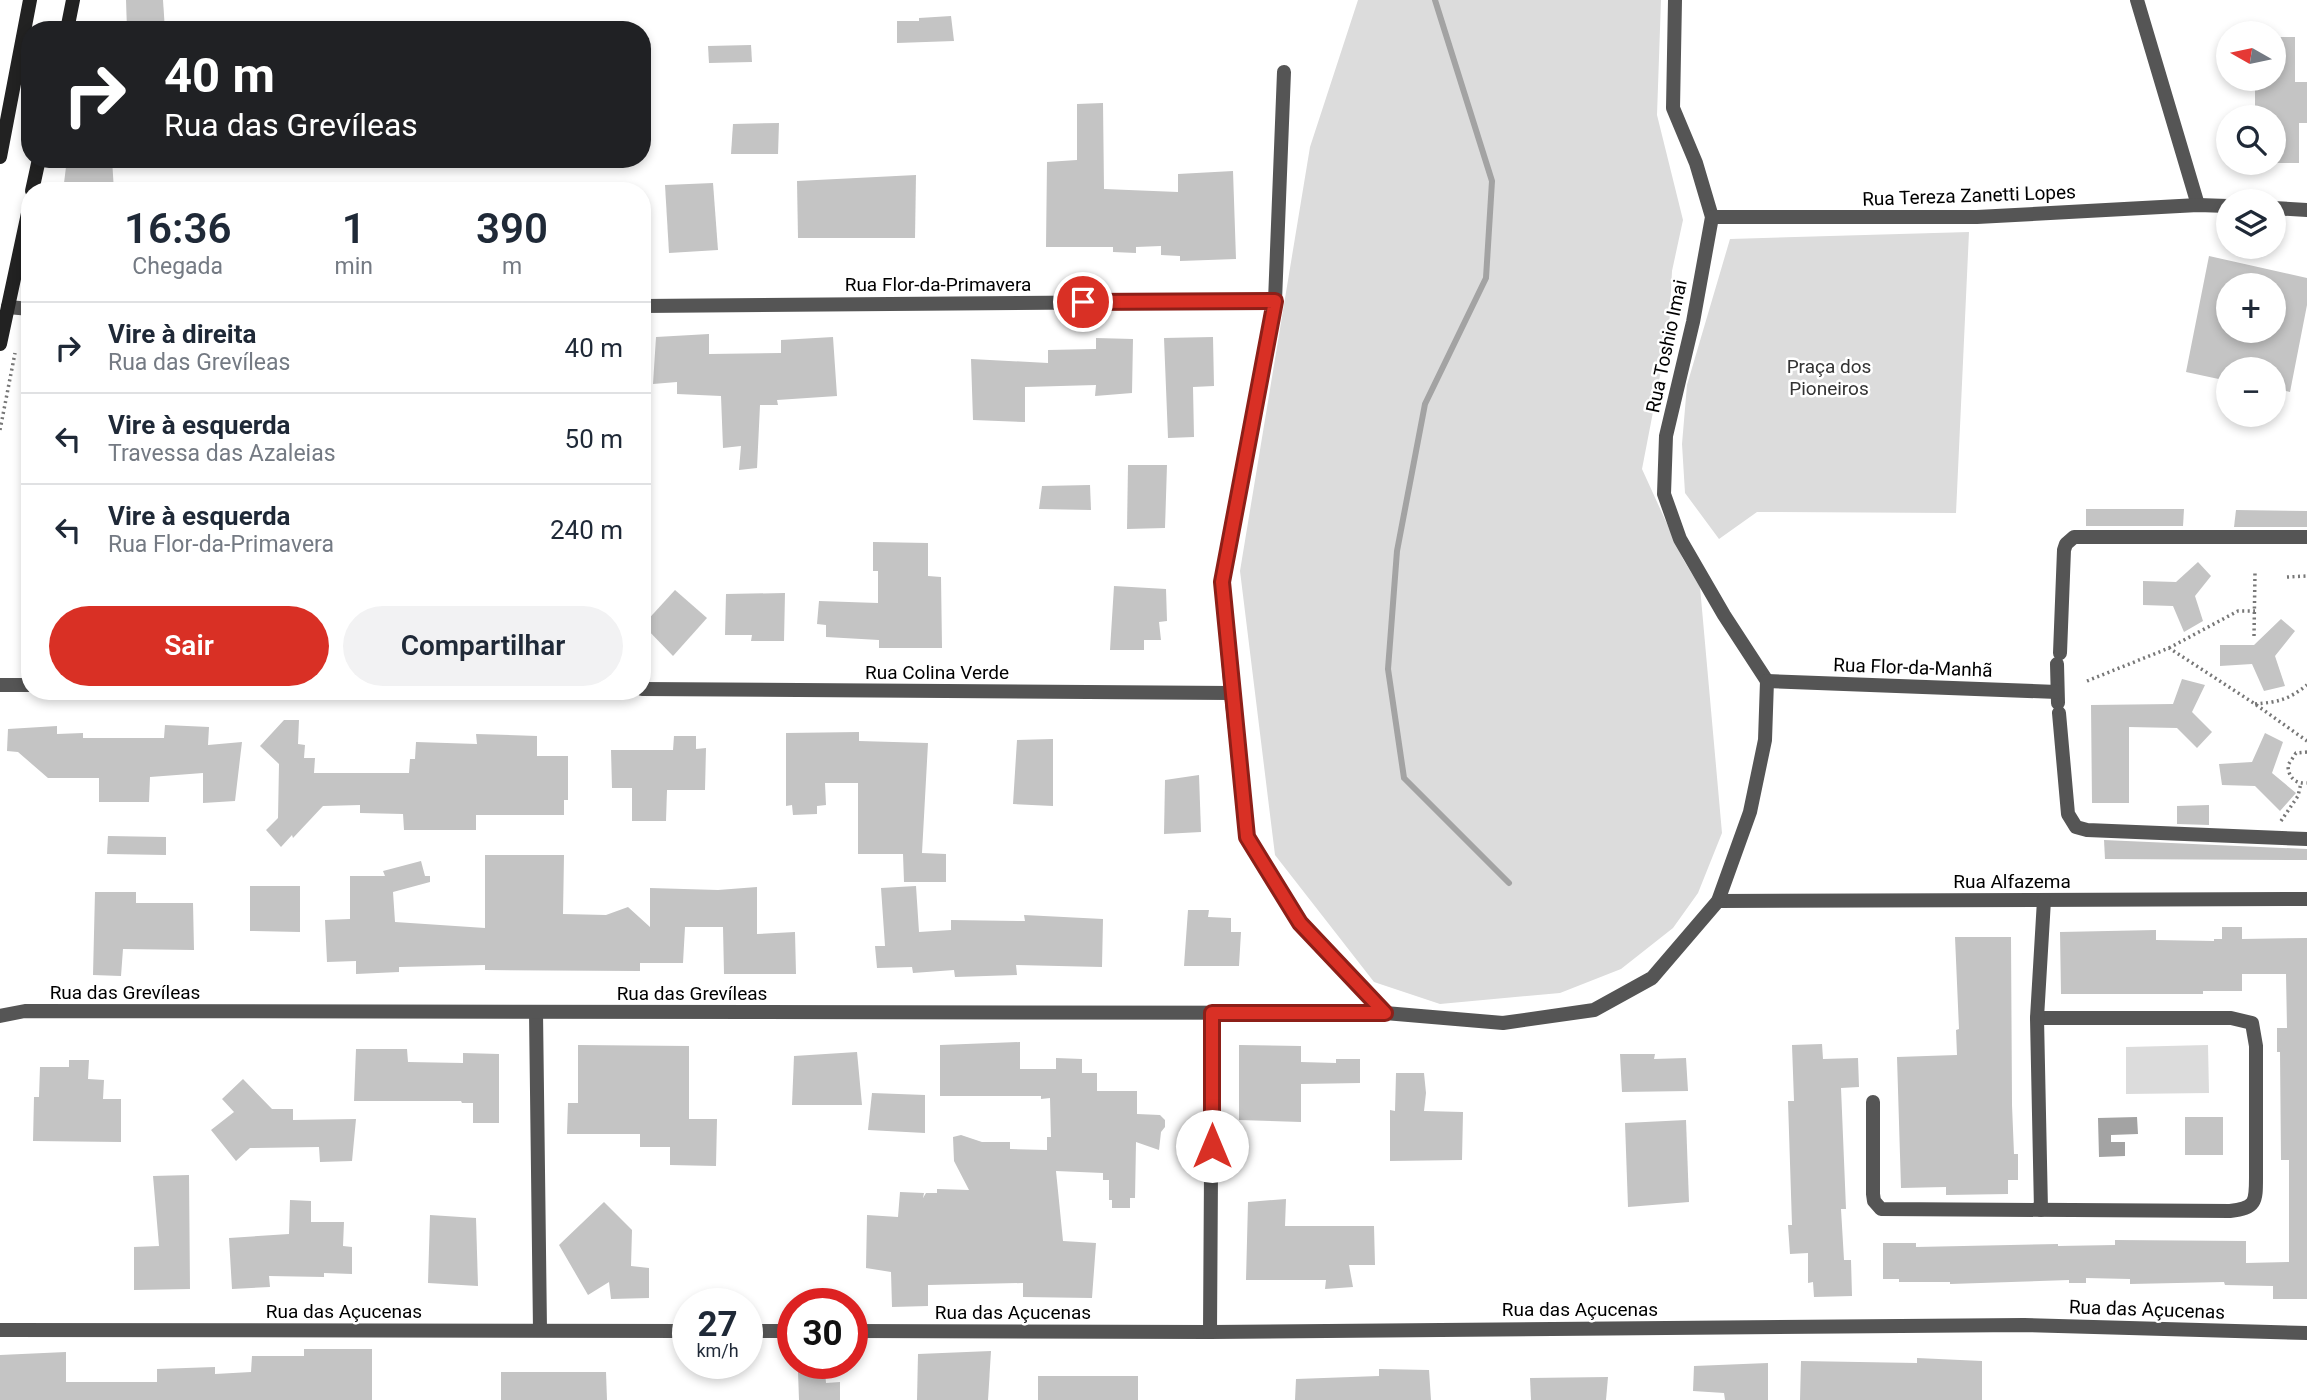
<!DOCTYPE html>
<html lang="pt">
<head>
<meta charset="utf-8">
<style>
  body { margin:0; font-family:Roboto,sans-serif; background:#f2f2f3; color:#1f2937; height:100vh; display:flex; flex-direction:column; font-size:26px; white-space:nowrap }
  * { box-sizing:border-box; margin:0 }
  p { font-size:23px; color:#747a83 }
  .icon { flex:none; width:38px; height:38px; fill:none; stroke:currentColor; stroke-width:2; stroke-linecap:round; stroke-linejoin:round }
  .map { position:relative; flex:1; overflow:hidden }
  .details { position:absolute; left:21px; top:182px; width:630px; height:518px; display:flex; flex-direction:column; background:#fff; border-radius:28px; box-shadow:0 4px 10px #0003 }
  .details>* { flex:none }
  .hud { position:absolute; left:21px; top:21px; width:630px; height:147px; border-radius:28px; box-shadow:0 4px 10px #0003; background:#202124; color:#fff; overflow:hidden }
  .needle { width:46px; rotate:279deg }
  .tools { position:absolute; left:2216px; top:21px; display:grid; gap:14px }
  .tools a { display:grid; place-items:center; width:70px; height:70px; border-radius:50%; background:#fff; box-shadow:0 4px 10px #0003; font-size:35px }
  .speed { position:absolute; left:672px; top:1288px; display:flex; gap:14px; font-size:35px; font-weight:700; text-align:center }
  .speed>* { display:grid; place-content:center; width:91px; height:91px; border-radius:50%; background:#fff; box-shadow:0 4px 10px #0003; line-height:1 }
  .speed small { font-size:18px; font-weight:400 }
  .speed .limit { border:10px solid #d22; background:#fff; color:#111 }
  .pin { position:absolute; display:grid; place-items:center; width:60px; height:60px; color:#fff; margin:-30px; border:4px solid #fff; border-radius:50%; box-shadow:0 2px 7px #0007 }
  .me { position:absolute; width:77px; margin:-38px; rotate:0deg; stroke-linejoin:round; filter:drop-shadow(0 0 5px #0008) }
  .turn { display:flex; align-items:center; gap:24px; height:147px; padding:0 28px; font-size:32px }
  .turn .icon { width:91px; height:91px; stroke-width:2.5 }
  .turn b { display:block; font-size:49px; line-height:60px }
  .eta { display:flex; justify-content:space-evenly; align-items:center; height:119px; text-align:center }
  .eta b { font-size:42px; font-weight:600; line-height:49px }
  .action { display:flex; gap:14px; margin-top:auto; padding:14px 28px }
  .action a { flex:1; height:80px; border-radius:42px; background:#d93025; color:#fff; font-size:28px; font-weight:600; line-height:80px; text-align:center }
  .action a+a { background:#f2f2f3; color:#1f2937 }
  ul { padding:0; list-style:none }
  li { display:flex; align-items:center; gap:21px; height:91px; padding:0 28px; border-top:2px solid #e0e1e3 }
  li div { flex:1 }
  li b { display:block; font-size:26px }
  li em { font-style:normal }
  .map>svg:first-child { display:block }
  .green { fill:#dcdcdc }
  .water { fill:#a3a3a3 }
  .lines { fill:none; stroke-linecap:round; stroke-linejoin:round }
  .stream { stroke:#a3a3a3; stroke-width:6 }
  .building { fill:#c4c4c4; fill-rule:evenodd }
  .path { stroke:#777; stroke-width:3.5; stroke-dasharray:2 3.5; stroke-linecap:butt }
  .minor { stroke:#555; stroke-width:14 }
  .secondary { stroke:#222; stroke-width:14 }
  .route-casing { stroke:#8d1f18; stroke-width:18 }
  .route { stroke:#d93025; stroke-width:12 }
  .labels { text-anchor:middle; stroke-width:5; stroke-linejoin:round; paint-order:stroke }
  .street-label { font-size:19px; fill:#000; stroke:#fff }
  .park-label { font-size:19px; fill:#333; stroke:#fff }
</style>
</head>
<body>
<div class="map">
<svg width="2307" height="1400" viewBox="0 0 2307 1400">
  <rect width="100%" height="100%" fill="#fff"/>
  <g class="green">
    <path d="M 1358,0 L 1661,0 L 1657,115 L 1683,220 L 1672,271 L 1669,329 L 1642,469 L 1683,559 L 1700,587 L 1722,833 L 1698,893 L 1673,928 L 1621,969 L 1560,993 L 1440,1004 L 1374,982 L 1275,855 L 1240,571 L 1310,147 Z"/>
    <path d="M 1969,232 L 1956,513 L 1757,512 L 1719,539 L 1685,493 L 1682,444 L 1687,385 L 1730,239 Z"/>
    <path d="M 2208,1045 L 2209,1093 L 2126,1094 L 2126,1047 Z"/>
  </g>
  <path class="water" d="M 2137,1117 L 2138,1134 L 2111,1135 L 2111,1142 L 2125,1142 L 2125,1156 L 2099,1157 L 2098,1118 Z"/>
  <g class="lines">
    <path class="stream" d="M 1435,0 L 1492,181 L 1486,278 L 1425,404 L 1397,551 L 1388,669 L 1404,778 L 1509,883"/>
  </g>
  <g class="building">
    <path d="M 126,0 L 163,0 L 165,30 L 127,30 Z"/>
    <path d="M 951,16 L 954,41 L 897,43 L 897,21 L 919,21 L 919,18 Z"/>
    <path d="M 2273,37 L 2295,37 L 2295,82 L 2307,82 L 2307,123 L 2299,123 L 2299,163 L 2273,163 L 2273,117 L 2255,117 L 2255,79 L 2273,79 Z"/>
    <path d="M 751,45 L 752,62 L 709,63 L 708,46 Z"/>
    <path d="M 1103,103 L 1104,189 L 1178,192 L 1178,174 L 1233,171 L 1236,259 L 1180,261 L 1180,256 L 1161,255 L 1161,246 L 1136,247 L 1136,253 L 1113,252 L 1113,247 L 1046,247 L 1047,162 L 1077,160 L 1077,104 Z"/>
    <path d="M 779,123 L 778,154 L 731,154 L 733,124 Z"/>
    <path d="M 67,159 L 112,159 L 114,191 L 63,191 Z"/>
    <path d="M 916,175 L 915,238 L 798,238 L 797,181 Z"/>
    <path d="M 713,183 L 718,250 L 669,253 L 665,185 Z"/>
    <path d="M 2209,256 L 2307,278 L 2307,305 L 2290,392 L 2273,388 L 2273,369 L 2228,369 L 2228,381 L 2186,372 ZM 2228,285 L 2273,285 L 2273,331 L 2228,331 Z"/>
    <path d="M 709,334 L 709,354 L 781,353 L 781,340 L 833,337 L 837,396 L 777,400 L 778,405 L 760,405 L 757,468 L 739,470 L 741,446 L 723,448 L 721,396 L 677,394 L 677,382 L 653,384 L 656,337 Z"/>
    <path d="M 1213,337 L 1214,386 L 1193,387 L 1194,437 L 1168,438 L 1164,338 Z"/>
    <path d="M 1096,338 L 1133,339 L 1132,393 L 1095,396 L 1096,385 L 1025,387 L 1025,422 L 973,420 L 971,359 L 1048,363 L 1048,350 L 1096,349 Z"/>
    <path d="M 1128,465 L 1167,465 L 1165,528 L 1127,529 Z"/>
    <path d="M 1090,485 L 1091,510 L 1039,509 L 1042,486 Z"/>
    <path d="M 2086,509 L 2184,509 L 2183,526 L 2086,526 Z"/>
    <path d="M 2236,510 L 2307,511 L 2307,527 L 2234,527 Z"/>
    <path d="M 873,542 L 928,543 L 928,576 L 941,577 L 942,648 L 879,648 L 879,640 L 826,637 L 826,625 L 817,624 L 819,601 L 878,603 L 878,571 L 873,571 Z"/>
    <path d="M 2198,562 L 2211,576 L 2195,596 L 2203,621 L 2184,632 L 2173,606 L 2143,605 L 2143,581 L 2176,582 Z"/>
    <path d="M 1114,586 L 1166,589 L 1167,621 L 1159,622 L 1161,640 L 1144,640 L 1144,650 L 1110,650 Z"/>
    <path d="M 675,590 L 707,618 L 673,656 L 643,625 Z"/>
    <path d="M 785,593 L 784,641 L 751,641 L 752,635 L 725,635 L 726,594 Z"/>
    <path d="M 2281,619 L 2295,631 L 2275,656 L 2285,686 L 2264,691 L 2252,664 L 2220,666 L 2220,645 L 2254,645 Z"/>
    <path d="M 2182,679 L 2205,685 L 2192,712 L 2212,732 L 2197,748 L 2177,728 L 2129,727 L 2129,803 L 2092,803 L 2091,705 L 2173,704 Z"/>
    <path d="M 284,720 L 299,720 L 298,744 L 305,745 L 304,758 L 315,758 L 314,773 L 409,773 L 410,759 L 415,759 L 416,742 L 477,744 L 476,734 L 537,736 L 537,756 L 568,756 L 568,800 L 564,800 L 564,815 L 476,815 L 476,830 L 404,830 L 403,814 L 360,813 L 360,805 L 323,806 L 293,838 L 292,835 L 281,847 L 266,830 L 278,818 L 279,764 L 260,746 Z"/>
    <path d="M 165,725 L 209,727 L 208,745 L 242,742 L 235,801 L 203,803 L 203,773 L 150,777 L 149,802 L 99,802 L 99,778 L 48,778 L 18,752 L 7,751 L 8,729 L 57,726 L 57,734 L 83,733 L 83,738 L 164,738 Z"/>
    <path d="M 859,732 L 859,741 L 928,743 L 922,853 L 946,854 L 946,882 L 904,882 L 903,854 L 858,854 L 858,783 L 825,783 L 826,805 L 817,806 L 817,814 L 793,815 L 792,805 L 786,806 L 786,733 Z"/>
    <path d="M 2265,733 L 2283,742 L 2272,773 L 2296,793 L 2280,811 L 2255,786 L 2222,785 L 2219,764 L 2252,762 Z"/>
    <path d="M 674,736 L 696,736 L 696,749 L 706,748 L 705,790 L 667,790 L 666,821 L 632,821 L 632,788 L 612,788 L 611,750 L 673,750 Z"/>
    <path d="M 1053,739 L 1053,806 L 1013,804 L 1017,740 Z"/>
    <path d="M 1199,775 L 1201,832 L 1164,834 L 1165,780 Z"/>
    <path d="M 2209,805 L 2209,825 L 2177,824 L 2177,806 Z"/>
    <path d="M 108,836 L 166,837 L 166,855 L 107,854 Z"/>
    <path d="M 2104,840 L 2307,849 L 2307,860 L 2105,859 Z"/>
    <path d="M 485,855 L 564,855 L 563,914 L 606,915 L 628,907 L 650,927 L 650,888 L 718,890 L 757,887 L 757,934 L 795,932 L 796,974 L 724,974 L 723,927 L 685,927 L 683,963 L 640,963 L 640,971 L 485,970 L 485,965 L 399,967 L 399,972 L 356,974 L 356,961 L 327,962 L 325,920 L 350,919 L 350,876 L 385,876 L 383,871 L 421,861 L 425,876 L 430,876 L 430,882 L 393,892 L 395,922 L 485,928 Z"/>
    <path d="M 250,886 L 300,886 L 300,932 L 250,931 Z"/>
    <path d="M 916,886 L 919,932 L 951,930 L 951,920 L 1025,921 L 1024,915 L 1103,919 L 1102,967 L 1016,965 L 1017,975 L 955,977 L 954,970 L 913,973 L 912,967 L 877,968 L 875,946 L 885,946 L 881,888 Z"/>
    <path d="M 95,892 L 136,892 L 136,903 L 193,903 L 194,950 L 123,949 L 121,976 L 93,975 Z"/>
    <path d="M 1188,910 L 1209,910 L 1208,917 L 1231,918 L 1231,932 L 1241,932 L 1239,966 L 1184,966 Z"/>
    <path d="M 2222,927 L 2242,927 L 2242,939 L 2307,938 L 2307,1299 L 2273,1299 L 2273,1286 L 2225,1285 L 2224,1282 L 2130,1284 L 2130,1279 L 2086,1278 L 2086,1283 L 2069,1283 L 2069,1280 L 1950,1284 L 1950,1282 L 1899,1282 L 1899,1279 L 1883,1279 L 1883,1243 L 1916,1243 L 1916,1247 L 2058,1244 L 2058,1246 L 2115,1245 L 2115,1240 L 2246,1241 L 2246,1263 L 2289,1262 L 2289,1160 L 2281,1160 L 2280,1052 L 2277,1052 L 2277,1028 L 2287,1028 L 2286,974 L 2242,974 L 2242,991 L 2203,991 L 2203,994 L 2061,994 L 2060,932 L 2156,930 L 2156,940 L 2214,941 L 2214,939 L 2222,939 Z"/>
    <path d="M 1955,937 L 2011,937 L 2012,1105 L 2014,1154 L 2018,1154 L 2018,1180 L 2008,1180 L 2008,1194 L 1946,1195 L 1946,1187 L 1901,1188 L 1897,1057 L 1957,1055 L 1956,1030 L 1959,1029 Z"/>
    <path d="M 1020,1042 L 1020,1069 L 1056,1069 L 1056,1058 L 1082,1059 L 1082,1073 L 1097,1073 L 1097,1091 L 1137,1091 L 1137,1114 L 1160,1115 L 1165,1120 L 1165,1127 L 1161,1132 L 1159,1150 L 1136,1142 L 1135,1198 L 1130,1198 L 1130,1208 L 1112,1208 L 1112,1200 L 1109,1200 L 1109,1180 L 1103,1180 L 1103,1173 L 1056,1171 L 1063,1241 L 1096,1243 L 1092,1298 L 1023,1297 L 1023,1283 L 928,1285 L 928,1306 L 892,1307 L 891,1272 L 866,1268 L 867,1215 L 898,1217 L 900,1192 L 924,1193 L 923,1198 L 926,1193 L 937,1193 L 937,1189 L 969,1190 L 954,1161 L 953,1137 L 961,1135 L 982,1142 L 1010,1142 L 1010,1149 L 1047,1150 L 1047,1137 L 1051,1137 L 1050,1098 L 1041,1099 L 1041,1096 L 940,1096 L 940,1045 Z"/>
    <path d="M 1822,1044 L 1823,1059 L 1858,1058 L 1859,1087 L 1841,1088 L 1846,1209 L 1841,1209 L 1844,1260 L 1851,1260 L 1852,1296 L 1814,1297 L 1813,1282 L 1808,1283 L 1808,1253 L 1790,1254 L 1788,1225 L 1792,1225 L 1788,1101 L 1794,1101 L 1792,1045 Z"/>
    <path d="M 578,1045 L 689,1046 L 689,1119 L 717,1119 L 716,1166 L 670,1165 L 670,1147 L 640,1147 L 640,1134 L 567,1134 L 568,1103 L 578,1103 Z"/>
    <path d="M 1239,1045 L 1301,1046 L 1301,1062 L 1336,1063 L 1336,1059 L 1360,1059 L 1360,1083 L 1301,1084 L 1301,1122 L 1239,1120 Z"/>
    <path d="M 356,1049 L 407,1049 L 408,1062 L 463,1063 L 463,1053 L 499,1054 L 499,1123 L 473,1123 L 473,1103 L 462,1103 L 461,1101 L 354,1101 Z"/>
    <path d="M 857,1052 L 862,1105 L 792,1105 L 794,1056 Z"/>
    <path d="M 1620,1054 L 1655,1054 L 1654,1059 L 1686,1058 L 1688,1091 L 1622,1092 Z"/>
    <path d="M 69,1060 L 89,1060 L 88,1079 L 104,1080 L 103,1099 L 121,1099 L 121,1142 L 33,1141 L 34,1097 L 39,1097 L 40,1067 L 69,1067 Z"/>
    <path d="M 1396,1073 L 1424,1073 L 1426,1093 L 1424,1111 L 1463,1112 L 1462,1160 L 1390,1161 L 1390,1110 L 1395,1111 Z"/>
    <path d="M 243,1079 L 272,1109 L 293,1109 L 293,1120 L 356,1119 L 352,1161 L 320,1162 L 319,1147 L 250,1148 L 236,1161 L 211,1130 L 234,1112 L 222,1099 Z"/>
    <path d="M 872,1093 L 925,1095 L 925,1133 L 868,1130 Z"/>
    <rect x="2185" y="1117" width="38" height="38"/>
    <path d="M 1686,1120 L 1689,1202 L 1628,1207 L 1625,1123 Z"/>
    <path d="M 189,1175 L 190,1289 L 134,1290 L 134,1247 L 159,1246 L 153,1176 Z"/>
    <path d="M 1286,1199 L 1285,1226 L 1374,1226 L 1375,1265 L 1349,1265 L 1353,1287 L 1325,1289 L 1326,1280 L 1246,1280 L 1248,1202 Z"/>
    <path d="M 290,1200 L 311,1201 L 311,1222 L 344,1222 L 343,1246 L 352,1247 L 352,1274 L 324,1273 L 324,1277 L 269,1276 L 270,1287 L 232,1289 L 229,1238 L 289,1234 Z"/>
    <path d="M 604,1202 L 632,1230 L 631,1266 L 649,1268 L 649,1298 L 611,1299 L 609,1282 L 588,1295 L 559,1245 Z"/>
    <path d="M 430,1215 L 476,1218 L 478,1286 L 428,1283 Z"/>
    <path d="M 304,1349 L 372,1349 L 372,1400 L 0,1400 L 0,1355 L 66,1352 L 66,1382 L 157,1382 L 157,1369 L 215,1367 L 215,1374 L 251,1372 L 252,1356 L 304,1356 Z"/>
    <path d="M 991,1351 L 988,1400 L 917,1400 L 918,1354 Z"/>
    <path d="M 1917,1358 L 1982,1361 L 1982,1400 L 1800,1400 L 1801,1361 L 1917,1363 Z"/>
    <path d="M 1768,1363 L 1768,1400 L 1725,1400 L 1724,1393 L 1693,1391 L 1694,1366 Z"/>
    <path d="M 1379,1369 L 1429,1370 L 1431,1400 L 1295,1400 L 1296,1379 L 1379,1376 Z"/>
    <path d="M 825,1371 L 826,1383 L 840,1382 L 840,1400 L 799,1400 L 798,1372 Z"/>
    <path d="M 501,1372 L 606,1372 L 607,1400 L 501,1400 Z"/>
    <rect x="1038" y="1376" width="100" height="24"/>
    <path d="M 1608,1377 L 1606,1400 L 1531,1400 L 1530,1378 Z"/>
  </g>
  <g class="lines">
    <g class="path">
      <path d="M 0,430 L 15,353"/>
      <path d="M 2287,577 L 2307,576"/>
      <path d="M 2254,636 L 2255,572"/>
      <path d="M 2169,648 L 2238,611 L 2255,611"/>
      <path d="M 2087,681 L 2169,648 L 2255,704 L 2307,741"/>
      <path d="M 2255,704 C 2278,702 2288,700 2307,685"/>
      <path d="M 2307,752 L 2296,753 L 2288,765 C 2288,777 2295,784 2307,783"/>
      <path d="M 2281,821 L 2298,796 L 2301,783"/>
    </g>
    <g class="minor">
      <path d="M 1675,0 L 1673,108 L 1696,163 L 1712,217 L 1693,322 L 1666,436 L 1664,494 L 1680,539 L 1724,615 L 1767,681"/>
      <path d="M 2137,0 L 2198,205"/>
      <path d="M 1284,72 L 1275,301 L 1222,582 L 1231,693 L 1247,837 L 1300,923 L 1385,1013"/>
      <path d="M 2273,208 L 2307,210"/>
      <path d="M 1712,217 L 1977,217 L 2198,205 L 2228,206"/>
      <path d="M 642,306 L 1275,301"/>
      <path d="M 8,307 L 30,309"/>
      <path d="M 2060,653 L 2064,550 L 2066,544 L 2074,537 L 2307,537"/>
      <path d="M 2057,664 L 2058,703"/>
      <path d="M 1767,681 L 2057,692"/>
      <path d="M 0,685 L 30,685"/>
      <path d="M 642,689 L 1231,693"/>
      <path d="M 2059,713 L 2068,814 L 2076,827 L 2087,830 L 2307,839"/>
      <path d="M 1718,901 L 2307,899"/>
      <path d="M 536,1012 L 540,1330"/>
      <path d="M 0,1016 L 25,1011 L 1385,1013 L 1503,1023 L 1594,1010 L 1652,978 L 1718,901 L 1750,812 L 1765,740 L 1767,681"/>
      <path d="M 1873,1102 L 1873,1194 L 1874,1201 L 1881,1209 L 2230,1211 C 2256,1208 2256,1202 2256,1178 L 2256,1046 L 2252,1023 L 2231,1018 L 2037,1018"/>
      <path d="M 2041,1210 L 2037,1018 L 2044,900"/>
      <path d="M 0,1330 L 688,1331"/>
      <path d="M 747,1331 L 793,1331"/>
      <path d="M 852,1331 L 1210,1332 L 2024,1325 L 2307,1333"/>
      <path d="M 1210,1332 L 1212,1013"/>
    </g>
    <g class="secondary">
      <path d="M 67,30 L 73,0"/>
      <path d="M 0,157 L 30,0"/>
      <path d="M 32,191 L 39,159"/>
      <path d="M 0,344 L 30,204"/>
    </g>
  </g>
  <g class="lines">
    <g class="route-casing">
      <path id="route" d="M 1083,302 L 1275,301 L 1222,582 L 1247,837 L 1300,923 L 1385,1013 L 1212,1013 L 1212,1146"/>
    </g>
    <use href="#route" class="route"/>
  </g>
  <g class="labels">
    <g class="street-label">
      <text transform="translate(1969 195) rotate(-2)" y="7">Rua Tereza Zanetti Lopes</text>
      <text x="938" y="291">Rua Flor-da-Primavera</text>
      <text transform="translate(1666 346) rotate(-78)" y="7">Rua Toshio Imai</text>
      <text transform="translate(1913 667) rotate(2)" y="7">Rua Flor-da-Manhã</text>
      <text x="937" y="679">Rua Colina Verde</text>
      <text x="2012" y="888">Rua Alfazema</text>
      <text x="125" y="999">Rua das Grevíleas</text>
      <text x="692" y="1000">Rua das Grevíleas</text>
      <text x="1580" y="1316">Rua das Açucenas</text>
      <text transform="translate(2147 1309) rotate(2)" y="7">Rua das Açucenas</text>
      <text x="344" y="1318">Rua das Açucenas</text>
      <text x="1013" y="1319">Rua das Açucenas</text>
    </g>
    <g class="park-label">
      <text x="1829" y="373">Praça dos<tspan x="1829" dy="22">Pioneiros</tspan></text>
    </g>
  </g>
</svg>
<div class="tools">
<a><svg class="needle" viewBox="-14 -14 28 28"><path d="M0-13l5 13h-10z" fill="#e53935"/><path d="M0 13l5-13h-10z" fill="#747a83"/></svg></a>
<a><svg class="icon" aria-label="search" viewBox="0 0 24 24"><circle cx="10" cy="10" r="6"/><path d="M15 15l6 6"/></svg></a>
<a><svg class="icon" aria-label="layers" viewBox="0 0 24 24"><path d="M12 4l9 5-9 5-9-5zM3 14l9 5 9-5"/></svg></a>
<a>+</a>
<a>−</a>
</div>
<div class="speed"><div>27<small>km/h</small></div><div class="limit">30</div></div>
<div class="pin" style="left:1083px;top:302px;background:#d93025"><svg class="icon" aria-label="arrive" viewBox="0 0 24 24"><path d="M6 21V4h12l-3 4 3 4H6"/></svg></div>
<svg class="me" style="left:1212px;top:1146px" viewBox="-20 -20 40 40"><circle r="19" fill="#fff"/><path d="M0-13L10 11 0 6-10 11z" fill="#d93025"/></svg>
<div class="hud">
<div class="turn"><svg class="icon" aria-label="right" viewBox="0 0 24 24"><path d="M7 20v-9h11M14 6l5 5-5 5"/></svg><div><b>40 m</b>Rua das Grevíleas</div></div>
</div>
<section class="details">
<div class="eta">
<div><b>16:36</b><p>Chegada</p></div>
<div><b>1</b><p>min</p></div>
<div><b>390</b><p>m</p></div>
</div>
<ul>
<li><svg class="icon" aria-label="right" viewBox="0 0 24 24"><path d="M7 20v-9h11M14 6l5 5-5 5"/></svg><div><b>Vire à direita</b><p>Rua das Grevíleas</p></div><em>40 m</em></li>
<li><svg class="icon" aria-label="left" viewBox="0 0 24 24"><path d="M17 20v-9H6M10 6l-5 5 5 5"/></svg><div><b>Vire à esquerda</b><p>Travessa das Azaleias</p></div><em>50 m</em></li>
<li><svg class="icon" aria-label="left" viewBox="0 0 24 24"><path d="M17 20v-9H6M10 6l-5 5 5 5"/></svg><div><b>Vire à esquerda</b><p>Rua Flor-da-Primavera</p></div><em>240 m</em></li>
</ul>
<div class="action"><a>Sair</a><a>Compartilhar</a></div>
</section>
</div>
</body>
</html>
